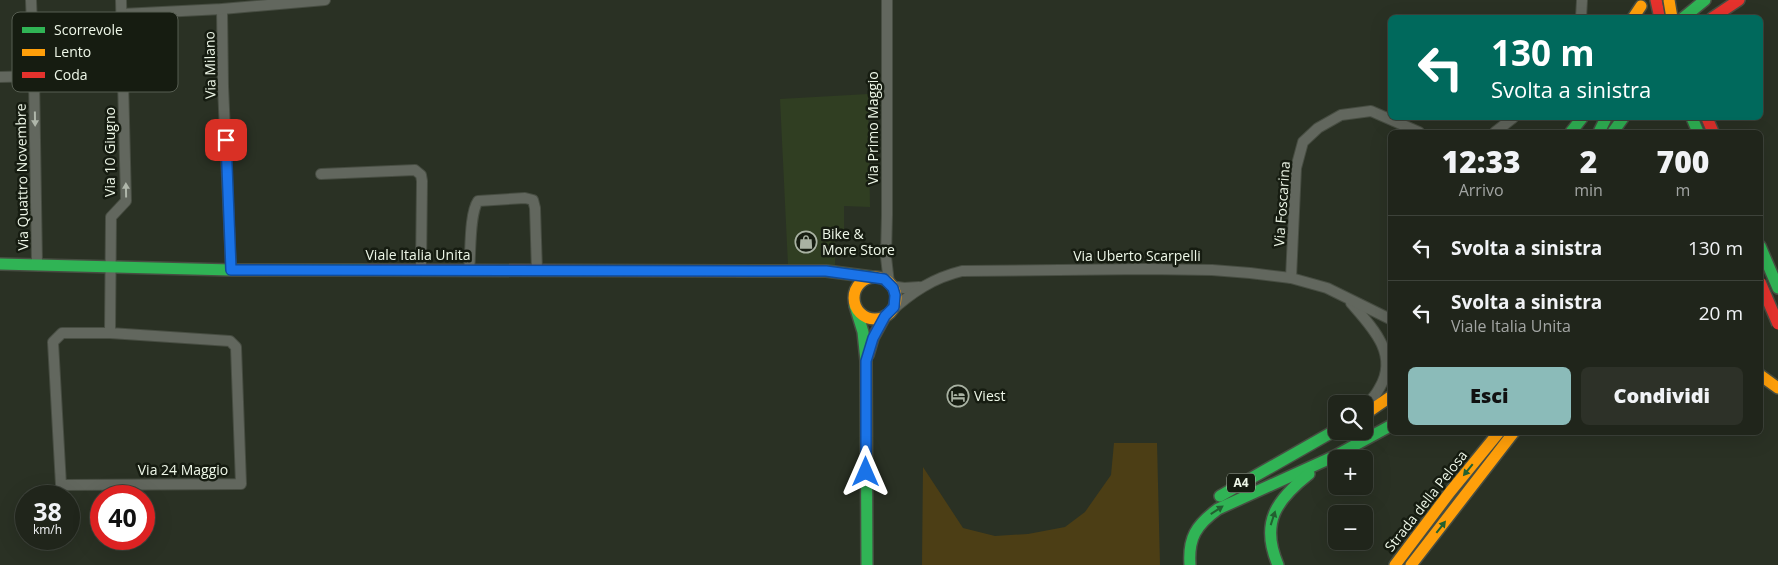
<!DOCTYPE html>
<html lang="it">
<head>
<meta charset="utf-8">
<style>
  body { margin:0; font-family:"Open Sans",sans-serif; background:#2d3128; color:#f1f3f6; height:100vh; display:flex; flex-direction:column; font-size:19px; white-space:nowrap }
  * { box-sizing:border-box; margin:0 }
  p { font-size:16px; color:#a2a5a3 }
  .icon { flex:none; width:28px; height:28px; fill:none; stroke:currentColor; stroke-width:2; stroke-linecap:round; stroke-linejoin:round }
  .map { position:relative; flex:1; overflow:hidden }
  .side { position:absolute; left:1388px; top:130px; width:375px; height:305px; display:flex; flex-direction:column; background:#20251b; border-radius:8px; box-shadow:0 5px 20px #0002,0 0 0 1px #3d423a }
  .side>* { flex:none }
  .banner { position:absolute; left:1388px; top:15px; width:375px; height:105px; border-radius:8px; box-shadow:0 5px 20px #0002,0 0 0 1px #3d423a; background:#00695c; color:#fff; overflow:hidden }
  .fabs { position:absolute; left:1328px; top:395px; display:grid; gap:10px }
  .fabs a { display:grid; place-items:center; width:45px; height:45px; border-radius:8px; background:#20251b; box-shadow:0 5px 20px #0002,0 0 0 1px #3d423a; font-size:25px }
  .speed { position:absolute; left:15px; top:485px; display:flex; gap:10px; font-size:25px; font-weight:700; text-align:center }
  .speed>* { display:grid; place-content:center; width:65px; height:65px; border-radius:50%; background:#20251b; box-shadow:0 5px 20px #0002,0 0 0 1px #3d423a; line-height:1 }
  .speed small { font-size:12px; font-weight:400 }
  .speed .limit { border:8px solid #d22; background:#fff; color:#111 }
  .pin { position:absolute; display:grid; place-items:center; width:42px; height:42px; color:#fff; margin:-21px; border-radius:10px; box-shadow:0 2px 8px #0006 }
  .me { position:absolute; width:55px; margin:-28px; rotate:0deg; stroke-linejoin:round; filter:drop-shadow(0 0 4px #0008) }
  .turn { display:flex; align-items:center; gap:18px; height:105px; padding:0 20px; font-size:22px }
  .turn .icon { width:65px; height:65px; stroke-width:2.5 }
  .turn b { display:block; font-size:35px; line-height:42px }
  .eta { display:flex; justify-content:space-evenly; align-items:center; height:85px; text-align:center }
  .eta b { font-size:30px; font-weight:800; line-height:35px }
  .primary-button { display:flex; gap:10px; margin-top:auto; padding:10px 20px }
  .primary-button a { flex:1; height:58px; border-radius:8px; background:#8bbbb9; color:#111; font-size:20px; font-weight:800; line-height:58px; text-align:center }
  .primary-button a+a { background:#2d3128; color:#f1f3f6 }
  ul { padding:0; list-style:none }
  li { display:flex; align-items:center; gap:15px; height:65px; padding:0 20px; border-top:1px solid #3d423a }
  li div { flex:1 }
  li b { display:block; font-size:19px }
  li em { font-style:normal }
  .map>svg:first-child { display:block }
  .built { fill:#303e22 }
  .green { fill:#4c3e15 }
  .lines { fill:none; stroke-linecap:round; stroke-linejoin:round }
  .street-casing { stroke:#474d42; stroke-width:12 }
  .fast-casing { stroke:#474d42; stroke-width:14 }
  .slow-casing { stroke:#474d42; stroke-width:14 }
  .jam-casing { stroke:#474d42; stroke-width:14 }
  .street { stroke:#62675e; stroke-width:10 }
  .fast { stroke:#30b455; stroke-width:11 }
  .slow { stroke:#ff9f0a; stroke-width:11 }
  .jam { stroke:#e5322d; stroke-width:11 }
  .slow-bridge-casing { stroke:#474d42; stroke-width:14; stroke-linecap:butt }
  .jam-bridge-casing { stroke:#474d42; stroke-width:14; stroke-linecap:butt }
  .slow-bridge { stroke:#ff9f0a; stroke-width:11 }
  .jam-bridge { stroke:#e5322d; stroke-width:11 }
  .oneway { fill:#afb6aa }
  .oneway2 { fill:#226030 }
  .route-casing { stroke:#114b97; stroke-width:12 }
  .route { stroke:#1a73e8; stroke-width:9 }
  .labels { text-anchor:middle; stroke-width:5; stroke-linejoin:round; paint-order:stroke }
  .shield { fill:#161c11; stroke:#adb5a8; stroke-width:1 }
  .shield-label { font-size:12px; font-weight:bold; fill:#eef7e8 }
  .street-label { font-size:14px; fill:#eef7e8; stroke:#161c11 }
  .poi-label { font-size:14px; fill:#eef7e8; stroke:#161c11; text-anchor:start }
  .key { fill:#161c11; stroke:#575e52; stroke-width:1 }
  .key-label { font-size:14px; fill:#eef7e8 }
</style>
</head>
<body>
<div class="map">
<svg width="1778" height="565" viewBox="0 0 1778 565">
  <rect width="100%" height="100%" fill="#2a3124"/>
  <path class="built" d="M 868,94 L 870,207 L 844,206 L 844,230 L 835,230 L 835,265 L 788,265 L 780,99 Z"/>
  <path class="green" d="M 1114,443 L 1157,443 L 1160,565 L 922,565 L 923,467 L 963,528 L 995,536 L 1028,534 L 1065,527 L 1085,512 L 1111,475 Z"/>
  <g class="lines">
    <g class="street-casing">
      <g id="street">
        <path d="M 31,0 L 34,77 L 37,264"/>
        <path d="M 887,0 L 887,215 L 886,257 L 889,283"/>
        <path d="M 222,9 L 223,86 L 231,270"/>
        <path d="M 122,14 L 222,9 L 325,0"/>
        <path d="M 1581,18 L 1582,0"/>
        <path d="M 0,77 L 123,74"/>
        <path d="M 1495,132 L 1513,118"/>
        <path d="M 321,174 L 415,170 L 421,175 L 422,181 L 421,270"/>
        <path d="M 469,270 C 471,254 469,214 478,201 L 525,198 L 533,200 L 535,208 L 537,271"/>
        <path d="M 1291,278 L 1296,168 L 1303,142 L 1318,128 L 1341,115 L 1371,111 L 1419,132"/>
        <path d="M 891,286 L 904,288 L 919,287"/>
        <path d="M 1351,303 C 1372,327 1399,354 1380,387 C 1376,395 1373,399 1366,404"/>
        <path d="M 890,312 C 912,292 933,278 962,271 L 1146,269 L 1212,270 L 1250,273 L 1291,278 L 1327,288 L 1390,319"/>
        <path d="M 110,333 L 230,341 L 236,347 L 241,484 L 61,485 L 53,342 L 62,333 L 110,333 L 111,217 L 126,201 L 121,0"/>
      </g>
    </g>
    <g class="fast-casing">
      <g id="fast">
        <path d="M 1683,18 L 1705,0"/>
        <path d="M 1692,118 L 1698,132"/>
        <path d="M 1571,132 L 1582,118"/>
        <path d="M 1599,132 L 1606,118"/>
        <path d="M 1613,132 L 1623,118"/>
        <path d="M 1760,246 L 1778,288"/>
        <path d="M 0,264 L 231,270 L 367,270"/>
        <path d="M 747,271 L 826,271 L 872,277"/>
        <path d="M 855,306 L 863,332 L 866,361 L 867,565"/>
        <path d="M 1220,496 L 1336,430"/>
        <path d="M 1190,565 C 1188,538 1196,525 1218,509 L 1335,456 L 1390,426"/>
        <path d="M 1278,565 C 1260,523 1276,500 1309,474"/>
      </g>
    </g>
    <g class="slow-casing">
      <g id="slow">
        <path d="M 1633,18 L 1641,6"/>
        <circle cx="875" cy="298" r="21"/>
        <path d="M 1760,375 L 1778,388"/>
        <path d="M 1364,415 L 1390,397"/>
        <path d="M 1395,565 L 1450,492 L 1499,432"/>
        <path d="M 1411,565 L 1514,432"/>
      </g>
    </g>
    <g class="jam-casing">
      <g id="jam">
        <path d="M 1656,0 L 1660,18"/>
        <path d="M 1712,18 L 1739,0"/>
        <path d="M 1707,118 L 1713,132"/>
        <path d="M 367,270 L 747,271"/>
        <path d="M 868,355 L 873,338 L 885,316"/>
      </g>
    </g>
    <use href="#street" class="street"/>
    <use href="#fast" class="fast"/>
    <use href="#slow" class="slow"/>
    <use href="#jam" class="jam"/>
    <g class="slow-bridge-casing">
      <path id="slow-bridge" d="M 1669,0 L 1672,18"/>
    </g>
    <g class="jam-bridge-casing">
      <path id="jam-bridge" d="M 1760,282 L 1778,324"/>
    </g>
    <use href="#slow-bridge" class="slow-bridge"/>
    <use href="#jam-bridge" class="jam-bridge"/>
  </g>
  <defs><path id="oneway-solid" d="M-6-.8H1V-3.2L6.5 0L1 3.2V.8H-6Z" transform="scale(1.25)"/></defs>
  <g class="oneway">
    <use href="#oneway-solid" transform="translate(35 119) rotate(89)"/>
    <use href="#oneway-solid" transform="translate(126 190) rotate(-91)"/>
  </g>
  <g class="oneway2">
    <use href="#oneway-solid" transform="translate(1468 470) rotate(129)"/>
    <use href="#oneway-solid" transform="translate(1217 510) rotate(-33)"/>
    <use href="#oneway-solid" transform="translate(1273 518) rotate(-72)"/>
    <use href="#oneway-solid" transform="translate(1441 527) rotate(-52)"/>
  </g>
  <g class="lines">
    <g class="route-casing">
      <path id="route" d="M 226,140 L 231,270 L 826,271 L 884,279 L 893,288 L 895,295 L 894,307 L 885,316 L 873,338 L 866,361 L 866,472"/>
    </g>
    <use href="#route" class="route"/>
  </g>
  <defs>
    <g id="shop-ring" transform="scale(1.125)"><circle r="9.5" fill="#161c11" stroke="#a9b2a3" stroke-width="1.5"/><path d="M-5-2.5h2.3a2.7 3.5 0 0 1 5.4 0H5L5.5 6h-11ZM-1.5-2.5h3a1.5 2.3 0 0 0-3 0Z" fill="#a9b2a3"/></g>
    <g id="hotel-ring" transform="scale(1.125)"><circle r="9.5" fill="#161c11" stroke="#a9b2a3" stroke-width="1.5"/><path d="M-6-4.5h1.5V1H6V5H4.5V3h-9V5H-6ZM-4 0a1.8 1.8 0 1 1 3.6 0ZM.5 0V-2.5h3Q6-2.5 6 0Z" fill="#a9b2a3"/></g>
  </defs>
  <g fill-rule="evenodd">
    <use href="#shop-ring" x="806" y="242"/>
    <use href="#hotel-ring" x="958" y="396"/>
  </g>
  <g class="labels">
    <rect class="shield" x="1227" y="473.5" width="28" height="19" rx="4"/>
    <g class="shield-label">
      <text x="1241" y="487">A4</text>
    </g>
    <g class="street-label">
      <text transform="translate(210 65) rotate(-91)" y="5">Via Milano</text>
      <text transform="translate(873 128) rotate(-90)" y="5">Via Primo Maggio</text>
      <text transform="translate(110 152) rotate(-90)" y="5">Via 10 Giugno</text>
      <text transform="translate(22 177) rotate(-91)" y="5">Via Quattro Novembre</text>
      <text transform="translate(1282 204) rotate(-86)" y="5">Via Foscarina</text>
      <text x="418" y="260">Viale Italia Unita</text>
      <text x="1137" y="261">Via Uberto Scarpelli</text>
      <text x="183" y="475">Via 24 Maggio</text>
      <text transform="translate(1426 501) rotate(-52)" y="5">Strada della Pelosa</text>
    </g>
    <g class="poi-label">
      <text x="822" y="239">Bike &amp;<tspan x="822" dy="16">More Store</tspan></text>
      <text x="974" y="401">Viest</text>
    </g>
  </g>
  <rect x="12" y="12" width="166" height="80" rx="8" class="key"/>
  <rect x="22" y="27" width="23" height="6" fill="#30b455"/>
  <rect x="22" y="49" width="23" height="7" fill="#ff9f0a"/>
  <rect x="22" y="72" width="23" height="6" fill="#e5322d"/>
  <g class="key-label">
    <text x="54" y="35">Scorrevole</text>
    <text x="54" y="57">Lento</text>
    <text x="54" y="80">Coda</text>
  </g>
</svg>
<div class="fabs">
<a><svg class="icon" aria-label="search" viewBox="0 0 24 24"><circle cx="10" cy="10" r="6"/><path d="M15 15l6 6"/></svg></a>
<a>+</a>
<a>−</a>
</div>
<div class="speed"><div>38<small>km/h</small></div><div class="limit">40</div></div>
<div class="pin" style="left:226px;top:140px;background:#d93025"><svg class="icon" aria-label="arrive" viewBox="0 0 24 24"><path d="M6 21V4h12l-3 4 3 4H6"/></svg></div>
<svg class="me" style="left:866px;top:472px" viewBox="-20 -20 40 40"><path d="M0-17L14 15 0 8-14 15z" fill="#1a73e8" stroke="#fff" stroke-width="4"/></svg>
<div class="banner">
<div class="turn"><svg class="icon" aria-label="left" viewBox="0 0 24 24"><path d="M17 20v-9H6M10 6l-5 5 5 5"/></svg><div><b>130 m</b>Svolta a sinistra</div></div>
</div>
<section class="side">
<div class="eta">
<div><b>12:33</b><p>Arrivo</p></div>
<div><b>2</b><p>min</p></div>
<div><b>700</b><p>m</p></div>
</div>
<ul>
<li><svg class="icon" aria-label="left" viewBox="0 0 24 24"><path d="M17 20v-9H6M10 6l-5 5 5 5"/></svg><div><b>Svolta a sinistra</b></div><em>130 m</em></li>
<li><svg class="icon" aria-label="left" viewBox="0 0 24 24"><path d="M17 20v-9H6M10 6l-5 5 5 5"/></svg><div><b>Svolta a sinistra</b><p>Viale Italia Unita</p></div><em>20 m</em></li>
</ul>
<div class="primary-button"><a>Esci</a><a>Condividi</a></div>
</section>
</div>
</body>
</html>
